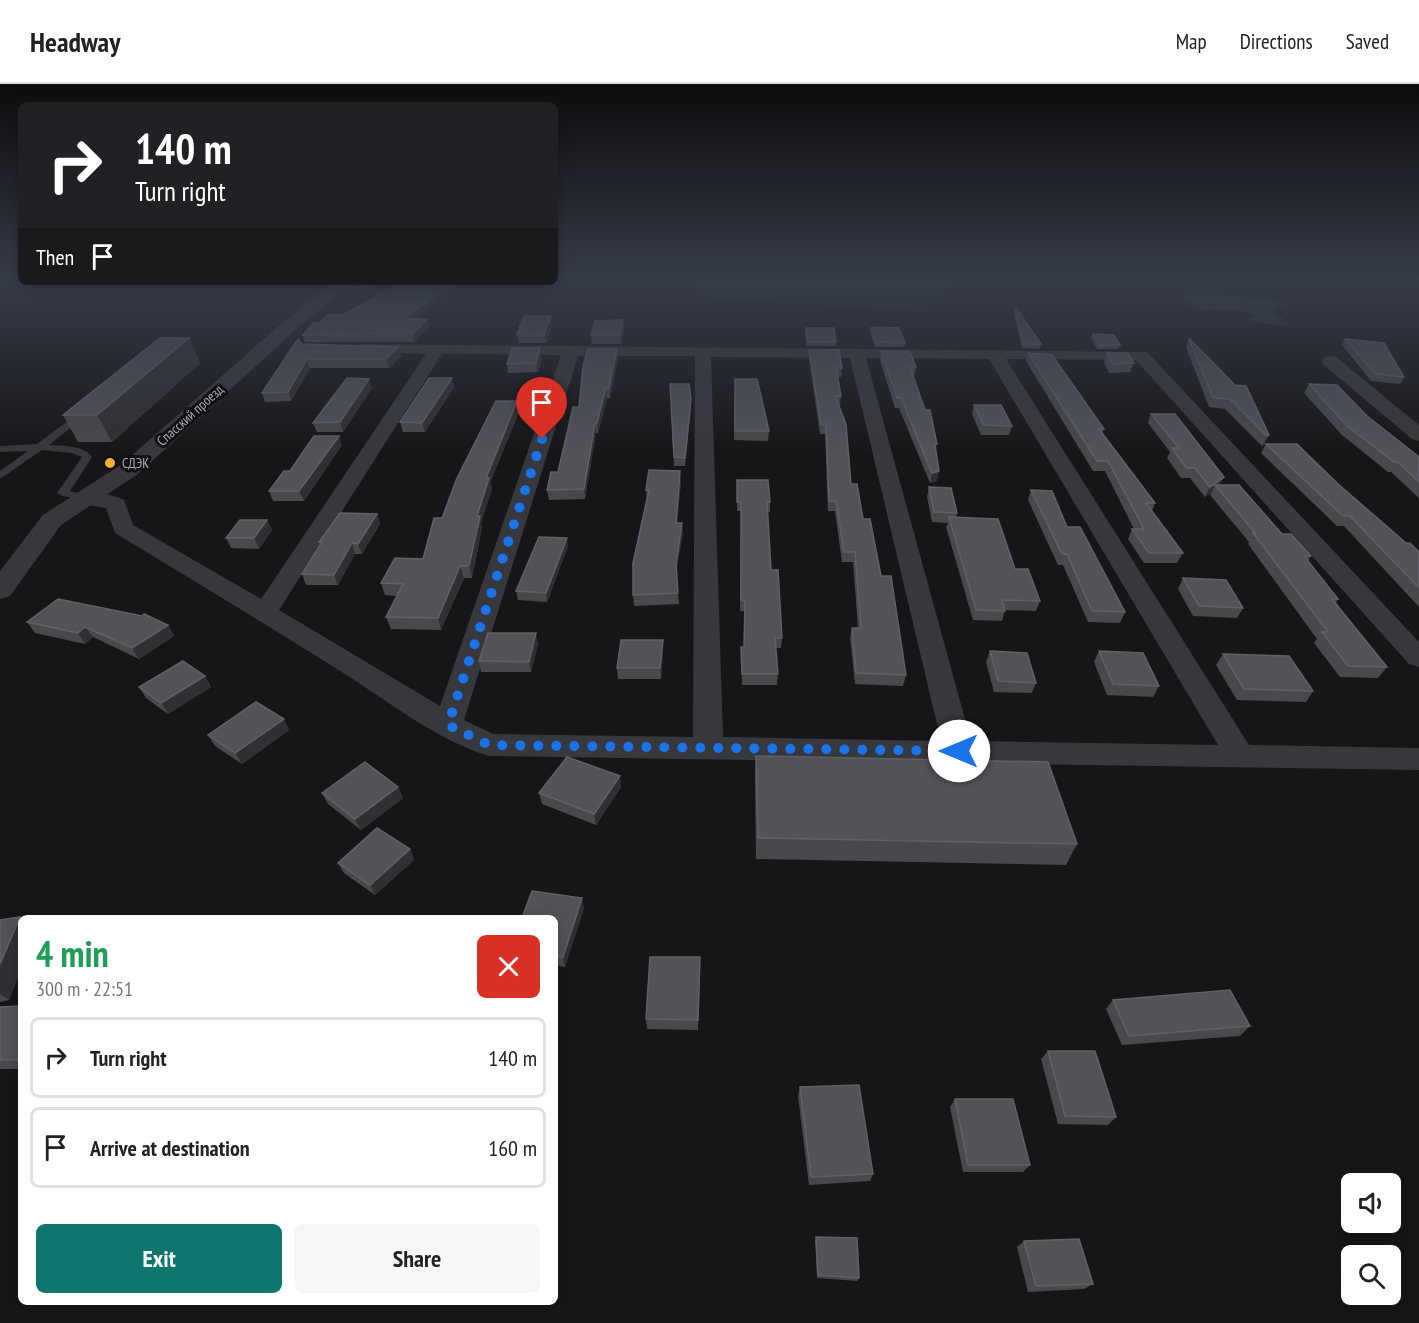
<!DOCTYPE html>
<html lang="en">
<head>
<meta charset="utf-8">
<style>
  body { margin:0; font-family:"PT Sans Narrow",sans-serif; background:#f6f6f6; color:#222; height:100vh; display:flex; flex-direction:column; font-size:22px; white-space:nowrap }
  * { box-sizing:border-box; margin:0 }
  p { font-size:20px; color:#767676 }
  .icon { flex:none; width:33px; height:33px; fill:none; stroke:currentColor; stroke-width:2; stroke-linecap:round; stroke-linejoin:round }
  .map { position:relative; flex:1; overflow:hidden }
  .panel { position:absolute; left:18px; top:831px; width:540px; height:390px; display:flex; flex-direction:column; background:#fff; border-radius:9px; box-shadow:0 3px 15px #0003 }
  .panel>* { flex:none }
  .guide { position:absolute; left:18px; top:18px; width:540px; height:183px; border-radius:9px; box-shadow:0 3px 15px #0003; background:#202124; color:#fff; overflow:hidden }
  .controls { position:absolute; left:1341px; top:1089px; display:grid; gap:12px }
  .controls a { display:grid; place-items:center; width:60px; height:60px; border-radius:9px; background:#fff; box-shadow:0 3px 15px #0003; font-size:30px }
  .pin { position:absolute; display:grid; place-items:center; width:51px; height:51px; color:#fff; margin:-62px -26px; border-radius:50% 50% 50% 0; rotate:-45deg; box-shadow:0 0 6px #0007 }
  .pin .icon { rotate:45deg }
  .me { position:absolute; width:66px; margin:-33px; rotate:270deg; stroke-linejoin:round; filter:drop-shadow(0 0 4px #0008) }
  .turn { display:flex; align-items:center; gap:21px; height:126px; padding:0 18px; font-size:27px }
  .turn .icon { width:78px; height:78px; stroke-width:2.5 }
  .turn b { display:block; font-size:42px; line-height:51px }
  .then { display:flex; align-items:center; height:57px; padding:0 18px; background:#0003; gap:12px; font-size:22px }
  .round { display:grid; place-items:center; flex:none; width:63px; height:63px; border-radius:9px; background:#f6f6f6 }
  .overview { display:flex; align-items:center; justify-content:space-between; height:102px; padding:0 18px }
  h1 { font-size:36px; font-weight:600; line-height:45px; color:#1e9e55 }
  .action { display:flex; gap:12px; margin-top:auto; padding:12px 18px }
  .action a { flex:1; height:69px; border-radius:9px; background:#0f766e; color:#fff; font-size:24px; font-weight:600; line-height:69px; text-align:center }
  .action a+a { background:#f6f6f6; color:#222 }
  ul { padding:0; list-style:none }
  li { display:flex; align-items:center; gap:18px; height:81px; margin:0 12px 9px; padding:0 6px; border:3px solid #e0e0e0; border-radius:9px }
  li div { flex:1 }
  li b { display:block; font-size:22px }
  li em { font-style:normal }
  header { display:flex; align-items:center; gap:36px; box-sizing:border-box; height:84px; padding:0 30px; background:#fff; border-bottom:2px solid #e0e0e0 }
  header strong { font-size:28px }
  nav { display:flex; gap:33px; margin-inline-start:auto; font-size:21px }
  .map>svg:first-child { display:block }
  .green { fill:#1e261f }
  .water { fill:#2c353c }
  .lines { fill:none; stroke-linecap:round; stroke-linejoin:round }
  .service { fill:#37383d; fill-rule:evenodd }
  .minor { fill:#37383d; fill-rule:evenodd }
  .tertiary { fill:#37383d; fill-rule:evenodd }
  .wall { fill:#47494d }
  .shaded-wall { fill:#2f3033 }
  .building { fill:#525359; stroke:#5f6168; stroke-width:1.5 }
  .route { stroke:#1a73e8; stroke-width:10; stroke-dasharray:0 18 }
  .poi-dot { fill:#f2b134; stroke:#111113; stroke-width:2 }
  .labels { text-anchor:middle; stroke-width:6; stroke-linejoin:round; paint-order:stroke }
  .far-street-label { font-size:14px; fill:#a8adb8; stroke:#111113 }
  .far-poi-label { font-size:14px; fill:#a8adb8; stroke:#111113; text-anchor:start }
</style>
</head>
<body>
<header>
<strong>Headway</strong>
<nav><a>Map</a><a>Directions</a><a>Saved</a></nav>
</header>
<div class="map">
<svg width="1419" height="1239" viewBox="0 0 1419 1239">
  <rect width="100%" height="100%" fill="#161618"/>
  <path class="green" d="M 698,197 L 946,197 L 929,228 L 698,213 L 706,198 Z"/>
  <path class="water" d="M 1184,207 L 1281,217 L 1286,220 L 1285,222 L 1275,224 L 1273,228 L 1290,240 L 1285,242 L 1250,237 L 1249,234 L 1256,233 L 1255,231 L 1243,227 L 1194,225 L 1184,215 Z"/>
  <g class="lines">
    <g class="service">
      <path d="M 384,198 L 404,198 L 334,209 L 330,207 Z"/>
      <path d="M 80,328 L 88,330 L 49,361 C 63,362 84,361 92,373 L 70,407 L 88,412 L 88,416 L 63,412 L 57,409 L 82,373 L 72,369 L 42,366 L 0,395 L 0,387 L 28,367 L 0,368 L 0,362 L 37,360 Z"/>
    </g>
    <g class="minor">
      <path d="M 360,260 L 1147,268 L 1419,558 L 1419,583 L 1409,580 L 1136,276 L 1006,275 L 1249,661 L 1419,664 L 1419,686 L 489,672 C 436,656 388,617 342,588 C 267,541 191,495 115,449 L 106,424 L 76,419 L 73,414 L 76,409 C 91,406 110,410 124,416 L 133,441 L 261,515 L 426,270 L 354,268 L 352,265 L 354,262 ZM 442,270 L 561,271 L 440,622 L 279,526 ZM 578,272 L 695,272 L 693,653 L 493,650 L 464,636 ZM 711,273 L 850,274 L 941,657 L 723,653 ZM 866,274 L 989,275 L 1218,661 L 971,657 Z"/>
      <path d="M 1330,272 L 1336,273 L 1419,341 L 1419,357 L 1412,355 L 1324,281 L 1322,277 L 1324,273 Z"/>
    </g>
    <path class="tertiary" d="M 335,198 L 353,198 L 293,248 L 138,390 L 61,441 L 10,512 L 0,515 L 0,487 L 43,431 L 122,380 L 281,240 Z"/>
  </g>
  <g class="wall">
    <path d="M 402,198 L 464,198 L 414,235 L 429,242 L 414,258 L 305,258 L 303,251 L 319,239 L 343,231 Z"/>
    <path d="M 1015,226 L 1041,260 L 1040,265 L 1022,264 L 1014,230 Z"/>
    <path d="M 552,241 L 546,259 L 519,259 L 517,250 Z"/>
    <path d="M 806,244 L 836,258 L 836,262 L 807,262 Z"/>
    <path d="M 871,244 L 905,259 L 904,263 L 875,263 L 870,248 Z"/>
    <path d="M 624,245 L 621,260 L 592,260 L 591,251 Z"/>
    <path d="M 1093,250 L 1120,261 L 1118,265 L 1097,265 L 1091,254 Z"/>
    <path d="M 189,254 L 200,279 L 112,358 L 78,358 L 63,331 Z"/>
    <path d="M 1189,254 L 1269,351 L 1264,361 L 1262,362 L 1225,325 L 1209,323 L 1186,263 Z"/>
    <path d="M 1345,255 L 1404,293 L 1400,300 L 1371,297 L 1342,261 Z"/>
    <path d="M 302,260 L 398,263 L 401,272 L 389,284 L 310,284 L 291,317 L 265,318 L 262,309 Z"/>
    <path d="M 617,265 L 618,274 L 610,314 L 607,314 L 598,349 L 596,349 L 585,415 L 549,416 L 547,406 L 558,388 L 579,323 Z"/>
    <path d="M 809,266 L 842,284 L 841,293 L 838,293 L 841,312 L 840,322 L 839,322 L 851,400 L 881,492 L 906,591 L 903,602 L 855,600 L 850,554 L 852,544 L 858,544 L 853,478 L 842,478 L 835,427 L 828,427 L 825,350 L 820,350 L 809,275 Z"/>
    <path d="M 881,267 L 916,283 L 914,293 L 913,293 L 936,365 L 937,397 L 930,399 L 899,324 L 895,324 L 880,276 Z"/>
    <path d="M 1028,269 L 1104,345 L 1102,349 L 1155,419 L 1152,427 L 1183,469 L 1177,479 L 1144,479 L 1128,455 L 1132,445 L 1134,445 L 1105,387 L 1093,387 L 1026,277 Z"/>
    <path d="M 1107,269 L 1134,279 L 1130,288 L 1109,289 L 1104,278 Z"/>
    <path d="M 542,273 L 538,288 L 508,289 L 507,280 Z"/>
    <path d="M 735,295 L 769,347 L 768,357 L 734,356 Z"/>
    <path d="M 670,300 L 691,315 L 691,323 L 685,382 L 674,382 Z"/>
    <path d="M 1309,300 L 1367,332 L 1419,373 L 1419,414 L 1391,388 L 1388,388 L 1342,351 L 1304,309 Z"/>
    <path d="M 454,303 L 425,348 L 403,348 L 400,338 Z"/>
    <path d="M 372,304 L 343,348 L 317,348 L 313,339 Z"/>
    <path d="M 974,321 L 1012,342 L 1009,351 L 981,351 L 972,330 Z"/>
    <path d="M 519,328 L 490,399 L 492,405 L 481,439 L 482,444 L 472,494 L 464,494 L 441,546 L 391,545 L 386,533 L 397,512 L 385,511 L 381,499 L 423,475 L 442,434 Z"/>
    <path d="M 1151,330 L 1224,393 L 1219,401 L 1311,472 L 1308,477 L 1338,515 L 1336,519 L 1387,583 L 1378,594 L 1340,593 L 1314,559 L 1317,555 L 1248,460 L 1249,458 L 1210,411 L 1212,408 L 1205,413 L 1190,394 L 1181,394 L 1167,374 L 1170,368 L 1148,339 Z"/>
    <path d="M 1266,360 L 1338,400 L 1406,459 L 1419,468 L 1419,523 L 1344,442 L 1337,442 L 1261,369 Z"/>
    <path d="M 342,361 L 304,417 L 273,417 L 269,407 L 290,387 Z"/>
    <path d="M 737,396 L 770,418 L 770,428 L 767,428 L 771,486 L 782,554 L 781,564 L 776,564 L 778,590 L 777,601 L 742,601 L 741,573 L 741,563 L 744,563 L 744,527 L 740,527 L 741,427 L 737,427 Z"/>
    <path d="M 681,397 L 677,439 L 683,449 L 676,488 L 679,520 L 634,522 L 633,511 L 647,416 L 646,406 Z"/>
    <path d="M 929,403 L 957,429 L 956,433 L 1015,485 L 1040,517 L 1036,527 L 1005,526 L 1002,537 L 973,536 L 946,443 L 948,439 L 932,438 L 927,413 Z"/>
    <path d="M 1031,406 L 1067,443 L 1125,528 L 1120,539 L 1088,538 L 1063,481 L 1058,481 L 1028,416 Z"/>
    <path d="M 377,430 L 380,440 L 362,470 L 355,470 L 338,501 L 306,501 L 302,490 L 320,461 L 319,458 Z"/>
    <path d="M 267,436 L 272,446 L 259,465 L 231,464 L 226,454 Z"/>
    <path d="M 568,462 L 547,518 L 518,516 L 516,507 Z"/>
    <path d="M 1183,494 L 1243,524 L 1237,534 L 1193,532 L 1178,505 Z"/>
    <path d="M 27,538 L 168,541 L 174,552 L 139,575 L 93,553 L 85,560 L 35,549 Z"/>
    <path d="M 538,560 L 531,588 L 481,588 L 479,577 Z"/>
    <path d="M 663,567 L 661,595 L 618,595 L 617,584 Z"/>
    <path d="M 990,567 L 1036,599 L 1032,609 L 994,608 L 986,578 Z"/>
    <path d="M 1099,567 L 1159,602 L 1153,613 L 1107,611 L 1094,578 Z"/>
    <path d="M 1223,570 L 1313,607 L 1306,618 L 1237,616 L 1216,581 Z"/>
    <path d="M 205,592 L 211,603 L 168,630 L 146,614 L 139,603 Z"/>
    <path d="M 289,646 L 242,680 L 215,662 L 208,651 Z"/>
    <path d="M 756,672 L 1077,760 L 1066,781 L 756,775 L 755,693 Z"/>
    <path d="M 398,703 L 403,714 L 361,746 L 328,720 L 322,709 Z"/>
    <path d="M 621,703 L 596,741 L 542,720 L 539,709 Z"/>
    <path d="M 410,765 L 414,776 L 375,811 L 344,789 L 338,779 Z"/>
    <path d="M 584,824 L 565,883 L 555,881 L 555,834 Z"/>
    <path d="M 20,833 L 21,834 L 9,916 L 0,918 L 0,836 Z"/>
    <path d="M 700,883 L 698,946 L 647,945 L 646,935 Z"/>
    <path d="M 1113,916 L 1250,942 L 1240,952 L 1122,961 L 1106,925 Z"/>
    <path d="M 21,922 L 21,985 L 0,985 L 0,923 Z"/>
    <path d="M 1048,967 L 1116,1033 L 1108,1041 L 1058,1040 L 1041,975 Z"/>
    <path d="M 800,1003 L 873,1090 L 870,1097 L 809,1101 L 798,1012 Z"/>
    <path d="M 955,1015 L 1030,1081 L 1023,1088 L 963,1088 L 950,1023 Z"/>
    <path d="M 816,1153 L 859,1194 L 857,1197 L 817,1194 L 815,1156 Z"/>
    <path d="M 1024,1157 L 1093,1200 L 1084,1205 L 1028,1208 L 1017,1163 Z"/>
  </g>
  <g class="shaded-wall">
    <path d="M 453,198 L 464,198 L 404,242 L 403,235 Z"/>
    <path d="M 551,232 L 552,241 L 546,259 L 544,251 Z"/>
    <path d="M 427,235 L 429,242 L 414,258 L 412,250 Z"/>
    <path d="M 623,236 L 624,245 L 621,260 L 620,251 Z"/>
    <path d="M 189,254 L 200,279 L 112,358 L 97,331 Z"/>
    <path d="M 398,263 L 401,272 L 389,284 L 386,275 Z"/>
    <path d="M 540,264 L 542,273 L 538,288 L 536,279 Z"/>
    <path d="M 617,265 L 618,274 L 610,314 L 609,304 Z"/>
    <path d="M 307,275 L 310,284 L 291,317 L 288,308 Z"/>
    <path d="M 452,294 L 454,303 L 425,348 L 422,339 Z"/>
    <path d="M 369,295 L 372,304 L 343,348 L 340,338 Z"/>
    <path d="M 606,304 L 607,314 L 598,349 L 597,339 Z"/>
    <path d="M 691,315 L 691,323 L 685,382 L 685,374 Z"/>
    <path d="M 517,317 L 519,328 L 490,399 L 492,405 L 481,439 L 482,444 L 472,494 L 469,482 L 477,432 L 486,394 Z"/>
    <path d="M 595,339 L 596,349 L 585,415 L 584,405 Z"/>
    <path d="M 1269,351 L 1264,361 L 1262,362 L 1267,352 Z"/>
    <path d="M 339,352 L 342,361 L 304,417 L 299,407 Z"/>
    <path d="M 680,387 L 681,397 L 676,449 L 676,439 Z"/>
    <path d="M 939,387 L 937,397 L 930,399 L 932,389 Z"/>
    <path d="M 1224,393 L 1219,403 L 1215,401 L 1212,408 L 1205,413 L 1210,403 Z"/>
    <path d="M 377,430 L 380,440 L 362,470 L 358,460 Z"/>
    <path d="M 267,436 L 272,446 L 259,465 L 254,454 Z"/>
    <path d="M 682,439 L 683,449 L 676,490 L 676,480 Z"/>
    <path d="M 567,454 L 568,462 L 547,518 L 546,509 Z"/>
    <path d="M 352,459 L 355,470 L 338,501 L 334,491 Z"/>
    <path d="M 460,482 L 464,494 L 441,546 L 438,534 Z"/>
    <path d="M 168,541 L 174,552 L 139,575 L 132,564 Z"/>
    <path d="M 85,543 L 93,553 L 85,560 L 78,549 Z"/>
    <path d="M 536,549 L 538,560 L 531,588 L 529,578 Z"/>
    <path d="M 663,556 L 663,567 L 661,595 L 660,584 Z"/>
    <path d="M 205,592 L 211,603 L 168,630 L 161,619 Z"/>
    <path d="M 284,635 L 289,646 L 242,680 L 235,669 Z"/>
    <path d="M 620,692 L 621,703 L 596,741 L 594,730 Z"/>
    <path d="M 398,703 L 403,714 L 361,746 L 355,735 Z"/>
    <path d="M 410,765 L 414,776 L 375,811 L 370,801 Z"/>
    <path d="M 582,814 L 584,824 L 565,883 L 563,873 Z"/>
    <path d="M 20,833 L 21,834 L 21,887 L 9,916 L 0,910 L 0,880 Z"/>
  </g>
  <g class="building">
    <path d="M 402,198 L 453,198 L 403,235 L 427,235 L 412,250 L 303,251 L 313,239 L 319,239 L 328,231 L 343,231 Z"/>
    <path d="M 1017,225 L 1041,260 L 1024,260 L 1015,226 Z"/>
    <path d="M 524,232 L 551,232 L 544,251 L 517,250 Z"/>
    <path d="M 623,236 L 620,251 L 591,251 L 595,237 Z"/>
    <path d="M 875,243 L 899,244 L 905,259 L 876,258 L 871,244 Z"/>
    <path d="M 806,244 L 834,244 L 836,258 L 807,258 Z"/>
    <path d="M 1093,250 L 1114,251 L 1120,261 L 1099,261 Z"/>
    <path d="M 160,254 L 189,254 L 97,331 L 63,331 Z"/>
    <path d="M 1189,254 L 1235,301 L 1246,302 L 1269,351 L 1267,352 L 1230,315 L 1213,314 Z"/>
    <path d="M 298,255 L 302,260 L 398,263 L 386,275 L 307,275 L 288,308 L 262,309 Z"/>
    <path d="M 1345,255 L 1384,259 L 1404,293 L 1375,290 Z"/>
    <path d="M 512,264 L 540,264 L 536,279 L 507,280 Z"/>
    <path d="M 588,265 L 617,265 L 609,304 L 606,304 L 597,339 L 595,339 L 584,405 L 547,406 L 551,388 L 558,388 L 573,323 L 579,323 L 583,282 Z"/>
    <path d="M 809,266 L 839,266 L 842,284 L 836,284 L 841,312 L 835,312 L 846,340 L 851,400 L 857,400 L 863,435 L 870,435 L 881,492 L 891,492 L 906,591 L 856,589 L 852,544 L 861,544 L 855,468 L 844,468 L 836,417 L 829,417 L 826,340 L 821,340 Z"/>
    <path d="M 881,267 L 910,268 L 916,283 L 910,283 L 925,326 L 930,326 L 937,360 L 935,361 L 939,387 L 932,389 L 901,314 L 897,314 Z"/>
    <path d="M 1028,269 L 1052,271 L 1104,345 L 1099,345 L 1155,419 L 1146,419 L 1183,469 L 1149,469 L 1132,445 L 1144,445 L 1108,377 L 1097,377 Z"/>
    <path d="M 1107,269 L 1128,269 L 1134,279 L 1112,280 Z"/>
    <path d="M 347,294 L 369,295 L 340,338 L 313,339 Z"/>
    <path d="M 429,294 L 452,294 L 422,339 L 400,338 Z"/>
    <path d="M 735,295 L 757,295 L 769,347 L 735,347 Z"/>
    <path d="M 670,300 L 689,300 L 691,315 L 685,374 L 674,373 Z"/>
    <path d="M 1309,300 L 1337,301 L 1367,332 L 1419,373 L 1419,398 L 1398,378 L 1394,378 L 1347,342 Z"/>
    <path d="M 496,317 L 517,317 L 486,394 L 489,394 L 477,432 L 480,432 L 469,482 L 460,482 L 438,534 L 386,533 L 403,500 L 381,499 L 395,474 L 423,475 L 434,434 L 442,434 L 457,394 Z"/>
    <path d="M 974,321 L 1001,321 L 1012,342 L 984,341 Z"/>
    <path d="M 1151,330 L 1175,330 L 1224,393 L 1210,403 L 1195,384 L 1186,384 L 1172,364 L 1179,364 Z"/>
    <path d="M 314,352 L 339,352 L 299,407 L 269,407 L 284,387 L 290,387 Z"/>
    <path d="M 1266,360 L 1297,360 L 1338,400 L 1406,459 L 1410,459 L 1419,468 L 1419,504 L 1350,432 L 1343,432 Z"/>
    <path d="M 649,386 L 680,387 L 676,439 L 682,439 L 676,480 L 678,509 L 633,511 L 633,479 L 649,406 L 646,406 Z"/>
    <path d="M 737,396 L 768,396 L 770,418 L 767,418 L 771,486 L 778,486 L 782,554 L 775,554 L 778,590 L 742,590 L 741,563 L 744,563 L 745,516 L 741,516 L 741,418 L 737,418 Z"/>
    <path d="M 1215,401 L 1239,401 L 1282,450 L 1291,450 L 1311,472 L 1304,472 L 1338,515 L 1332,515 L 1387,583 L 1348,582 L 1322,548 L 1328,548 L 1253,449 L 1256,450 Z"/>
    <path d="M 929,403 L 951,404 L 957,429 L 934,428 Z"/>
    <path d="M 1031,406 L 1052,407 L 1067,443 L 1080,443 L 1125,528 L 1092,527 L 1067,470 L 1062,470 Z"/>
    <path d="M 340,429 L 377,430 L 358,460 L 352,459 L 334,491 L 302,490 L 322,458 L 319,458 Z"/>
    <path d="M 949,433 L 998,435 L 1015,485 L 1028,485 L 1040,517 L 1002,516 L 1005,527 L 976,526 Z"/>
    <path d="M 240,436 L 267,436 L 254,454 L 226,454 Z"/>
    <path d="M 539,453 L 567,454 L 546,509 L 516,507 Z"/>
    <path d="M 1183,494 L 1226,496 L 1243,524 L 1199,522 Z"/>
    <path d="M 58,515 L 142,532 L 144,530 L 168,541 L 132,564 L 85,543 L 78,549 L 27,538 Z"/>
    <path d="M 488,549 L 536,549 L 529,578 L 479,577 Z"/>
    <path d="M 621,556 L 663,556 L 660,584 L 617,584 Z"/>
    <path d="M 990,567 L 1027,569 L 1036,599 L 998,597 Z"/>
    <path d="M 1099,567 L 1143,569 L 1159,602 L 1113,600 Z"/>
    <path d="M 1223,570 L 1289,572 L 1313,607 L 1244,605 Z"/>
    <path d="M 183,577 L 205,592 L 161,619 L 139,603 Z"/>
    <path d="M 256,618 L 284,635 L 235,669 L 208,651 Z"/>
    <path d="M 756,672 L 1048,678 L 1077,760 L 758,754 Z"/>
    <path d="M 567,673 L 620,692 L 594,730 L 539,709 Z"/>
    <path d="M 365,678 L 398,703 L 355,735 L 322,709 Z"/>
    <path d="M 377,744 L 410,765 L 370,801 L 338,779 Z"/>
    <path d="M 532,807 L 582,814 L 563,873 L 555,872 L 555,834 L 522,834 Z"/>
    <path d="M 20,833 L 0,880 L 0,836 Z"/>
    <path d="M 650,873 L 700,873 L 698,936 L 646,935 Z"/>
    <path d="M 1230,906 L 1250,942 L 1129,952 L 1113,916 Z"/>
    <path d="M 21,922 L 21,976 L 0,976 L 0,923 Z"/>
    <path d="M 1048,967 L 1095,967 L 1116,1033 L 1065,1032 Z"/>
    <path d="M 859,1001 L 873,1090 L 811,1093 L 800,1003 Z"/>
    <path d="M 955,1015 L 1013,1015 L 1030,1081 L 968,1081 Z"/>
    <path d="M 816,1153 L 857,1154 L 859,1194 L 818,1191 Z"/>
    <path d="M 1079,1155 L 1093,1200 L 1036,1202 L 1024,1157 Z"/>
  </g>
  <linearGradient id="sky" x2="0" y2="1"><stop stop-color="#0c0c0d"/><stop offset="0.53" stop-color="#363c48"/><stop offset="1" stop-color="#363c48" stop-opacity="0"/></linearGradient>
  <rect width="1419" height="370" fill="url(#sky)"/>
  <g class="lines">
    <path class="route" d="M 542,355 L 448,641 L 489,661 L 959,667"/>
  </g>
  <circle class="poi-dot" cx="110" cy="379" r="6"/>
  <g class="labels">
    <g class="far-street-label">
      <text transform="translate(190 331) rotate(-42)" y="5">Спасский проезд</text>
    </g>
    <g class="far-poi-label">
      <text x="122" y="384">СДЭК</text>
    </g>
  </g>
</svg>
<div class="controls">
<a><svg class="icon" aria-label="sound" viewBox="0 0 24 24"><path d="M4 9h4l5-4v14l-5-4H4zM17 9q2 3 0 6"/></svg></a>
<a><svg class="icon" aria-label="search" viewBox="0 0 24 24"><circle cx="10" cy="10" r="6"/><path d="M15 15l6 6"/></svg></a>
</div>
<div class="pin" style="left:542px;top:355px;background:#d93025"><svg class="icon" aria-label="arrive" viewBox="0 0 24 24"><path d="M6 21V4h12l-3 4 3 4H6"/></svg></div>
<svg class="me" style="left:959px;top:667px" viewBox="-20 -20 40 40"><circle r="19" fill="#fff"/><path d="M0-13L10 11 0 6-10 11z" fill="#1a73e8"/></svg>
<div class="guide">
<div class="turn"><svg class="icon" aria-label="right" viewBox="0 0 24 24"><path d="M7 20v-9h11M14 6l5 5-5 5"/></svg><div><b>140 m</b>Turn right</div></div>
<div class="then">Then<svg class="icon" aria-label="arrive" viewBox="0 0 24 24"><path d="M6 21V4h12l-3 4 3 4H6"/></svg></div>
</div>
<section class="panel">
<div class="overview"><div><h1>4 min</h1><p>300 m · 22:51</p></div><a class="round" style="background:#d93025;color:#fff"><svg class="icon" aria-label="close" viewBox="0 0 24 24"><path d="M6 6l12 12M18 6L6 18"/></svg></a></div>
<ul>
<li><svg class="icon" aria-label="right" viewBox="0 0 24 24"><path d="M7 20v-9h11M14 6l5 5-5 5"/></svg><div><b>Turn right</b></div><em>140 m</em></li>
<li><svg class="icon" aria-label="arrive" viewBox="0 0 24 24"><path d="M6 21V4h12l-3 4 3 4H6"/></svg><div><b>Arrive at destination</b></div><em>160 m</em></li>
</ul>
<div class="action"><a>Exit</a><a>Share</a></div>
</section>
</div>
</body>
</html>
